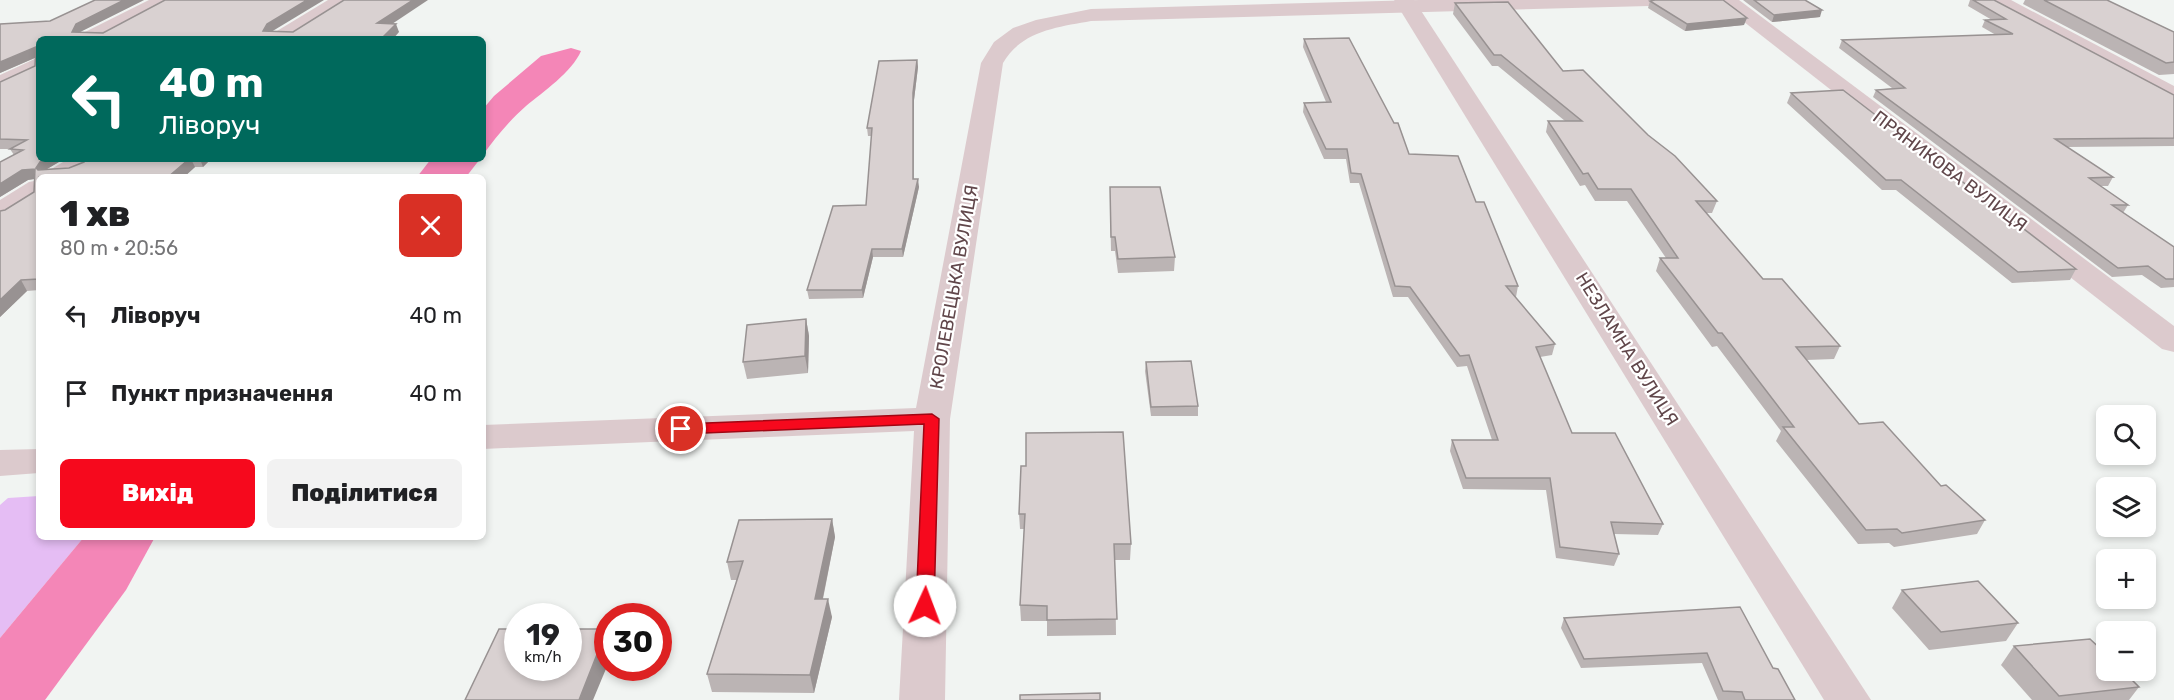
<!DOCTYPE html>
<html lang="uk">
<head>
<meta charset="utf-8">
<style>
  body { margin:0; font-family:Rubik,sans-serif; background:#f2f2f2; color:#202124; height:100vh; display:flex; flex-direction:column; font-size:22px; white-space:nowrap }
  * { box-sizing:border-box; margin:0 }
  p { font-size:20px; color:#757577 }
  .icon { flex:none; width:33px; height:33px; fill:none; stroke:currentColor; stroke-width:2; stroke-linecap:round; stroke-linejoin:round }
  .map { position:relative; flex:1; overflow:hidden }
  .panel { position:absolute; left:36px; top:174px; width:450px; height:366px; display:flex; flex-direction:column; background:#fff; border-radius:9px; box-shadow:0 3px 9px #0003 }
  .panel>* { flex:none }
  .banner { position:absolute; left:36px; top:36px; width:450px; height:126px; border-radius:9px; box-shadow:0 3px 9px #0003; background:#00695c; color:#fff; overflow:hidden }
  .buttons { position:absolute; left:2096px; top:405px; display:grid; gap:12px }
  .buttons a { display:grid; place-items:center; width:60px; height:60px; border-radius:9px; background:#fff; box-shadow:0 3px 9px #0003; font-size:30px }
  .speed { position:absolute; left:504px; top:603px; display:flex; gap:12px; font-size:30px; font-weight:700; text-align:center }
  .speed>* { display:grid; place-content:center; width:78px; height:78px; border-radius:50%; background:#fff; box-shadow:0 3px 9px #0003; line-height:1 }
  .speed small { font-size:15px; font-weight:400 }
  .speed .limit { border:9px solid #d22; background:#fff; color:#111 }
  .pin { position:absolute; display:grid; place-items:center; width:51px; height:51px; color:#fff; margin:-26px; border:3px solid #fff; border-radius:50%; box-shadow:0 2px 6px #0007 }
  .me { position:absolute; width:66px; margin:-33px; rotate:2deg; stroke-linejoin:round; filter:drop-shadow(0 0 4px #0008) }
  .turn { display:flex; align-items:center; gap:21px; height:126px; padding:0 24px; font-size:27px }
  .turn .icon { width:78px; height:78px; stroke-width:2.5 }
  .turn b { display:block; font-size:42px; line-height:51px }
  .round { display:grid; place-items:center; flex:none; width:63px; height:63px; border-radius:9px; background:#f2f2f2 }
  .head { display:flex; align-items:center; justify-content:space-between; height:102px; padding:0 24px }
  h1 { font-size:36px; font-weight:800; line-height:45px }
  .cta { display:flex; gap:12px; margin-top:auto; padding:12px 24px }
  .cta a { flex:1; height:69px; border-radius:9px; background:#f6091d; color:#fff; font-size:24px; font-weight:800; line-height:69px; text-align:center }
  .cta a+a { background:#f2f2f2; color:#202124 }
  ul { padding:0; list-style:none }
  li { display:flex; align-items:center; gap:18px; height:78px; padding:0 24px }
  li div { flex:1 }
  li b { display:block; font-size:22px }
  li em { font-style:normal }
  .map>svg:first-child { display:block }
  .green { fill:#e5bdf4 }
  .water { fill:#f486b7 }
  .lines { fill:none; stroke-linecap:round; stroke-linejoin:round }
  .minor { fill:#dccacd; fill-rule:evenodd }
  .tertiary { fill:#dccacd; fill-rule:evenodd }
  .wall { fill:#bbb4b4 }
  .shaded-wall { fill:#989292 }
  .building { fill:#d9d1d1; stroke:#989292; stroke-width:1.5 }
  .route { fill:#f6091d; stroke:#a00613; stroke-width:1.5 }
  .labels { text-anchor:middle; stroke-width:4.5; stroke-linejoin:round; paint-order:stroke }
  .street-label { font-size:18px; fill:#61474b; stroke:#fff }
</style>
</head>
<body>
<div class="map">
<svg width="2174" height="700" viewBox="0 0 2174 700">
  <rect width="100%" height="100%" fill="#f1f4f2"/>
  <path class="green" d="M 39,496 L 39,537 L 84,537 L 0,638 L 0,505 L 8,498 Z"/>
  <g class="water">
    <path d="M 571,48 L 581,51 C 572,72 543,92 526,106 C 510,120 495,138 483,155 L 483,109 L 494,96 L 541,56 Z"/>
    <path d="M 431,159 L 480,159 L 466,177 L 417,177 Z"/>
    <path d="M 84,537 L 155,537 L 126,590 L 45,700 L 0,700 L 0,638 Z"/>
  </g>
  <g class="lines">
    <g class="minor">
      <path d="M 149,0 L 175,0 L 172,4 L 106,39 L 78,39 L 81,34 Z"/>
      <path d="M 328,0 L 352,0 L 349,4 L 295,39 L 269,39 L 272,34 Z"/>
      <path d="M 1419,0 L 1659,0 L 1656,4 L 1649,6 L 1091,21 C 1058,27 1021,31 1003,63 L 950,419 L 945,700 L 899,700 L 914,431 L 483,449 L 483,425 L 916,408 L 981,63 L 994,42 L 1013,28 L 1036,20 L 1091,9 Z"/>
      <path d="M 1716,0 L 1739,0 L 2174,326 L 2174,352 L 2162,349 Z"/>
      <path d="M 1986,0 L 2011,0 L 2174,86 L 2174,102 L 2166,100 L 1989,4 Z"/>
      <path d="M 39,57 L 39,73 L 0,91 L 0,75 Z"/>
      <path d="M 68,159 L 99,159 C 86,179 65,177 44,177 L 48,171 Z"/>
      <path d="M 39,180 L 39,200 L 10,218 L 0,220 L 0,200 L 29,182 Z"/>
      <path d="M 39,449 L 39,473 L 0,476 L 0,450 Z"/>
    </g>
    <path class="tertiary" d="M 1394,0 L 1414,0 L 1871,700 L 1824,700 Z"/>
  </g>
  <g class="wall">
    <path d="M 144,0 L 80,32 L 272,31 L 293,32 L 392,24 L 399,32 L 39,39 L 64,159 L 47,169 L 69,168 L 84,162 L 87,159 L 211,159 L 203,167 L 195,167 L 184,177 L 39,177 L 39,290 L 27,291 L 0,317 L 5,210 L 34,192 L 35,179 L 28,180 L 0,197 L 0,162 L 14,155 L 10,149 L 0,149 L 0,82 L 35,66 L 35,58 L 0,73 L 0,24 L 50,21 Z"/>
    <path d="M 1743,0 L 1805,0 L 1820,17 L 1772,22 Z"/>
    <path d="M 1970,0 L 1994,0 L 2174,95 L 2174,146 L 2067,147 L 2113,177 L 2108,186 L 2100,186 L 2128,205 L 2123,213 L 2174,247 L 2174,287 L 2161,288 L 2142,275 L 2112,277 L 1873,97 L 1876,90 L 1892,88 L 1839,48 L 1842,40 L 1996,35 L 1982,27 L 1985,20 L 1992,20 L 1968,6 Z"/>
    <path d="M 2025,0 L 2107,0 L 2174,32 L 2174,74 L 2159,75 L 2023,4 Z"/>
    <path d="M 1650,1 L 1744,25 L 1685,31 L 1648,8 Z"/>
    <path d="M 1455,3 L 1563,71 L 1648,135 L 1717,201 L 1712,213 L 1706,213 L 1763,279 L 1840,346 L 1834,359 L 1806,360 L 1859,424 L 1985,520 L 1977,534 L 1894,547 L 1889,543 L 1858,544 L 1776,441 L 1781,431 L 1717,346 L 1712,347 L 1656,271 L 1660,258 L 1666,258 L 1627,201 L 1595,201 L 1585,185 L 1580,186 L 1546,132 L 1548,121 L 1565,121 L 1498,66 L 1492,66 L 1453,14 Z"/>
    <path d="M 1304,39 L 1409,154 L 1476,202 L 1518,286 L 1516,297 L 1515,297 L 1555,344 L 1552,355 L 1540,357 L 1572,433 L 1663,524 L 1658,535 L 1614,534 L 1619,554 L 1614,566 L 1556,558 L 1546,490 L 1463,489 L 1450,451 L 1452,440 L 1492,440 L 1467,366 L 1457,367 L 1408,297 L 1393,297 L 1359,183 L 1350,183 L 1346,159 L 1324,159 L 1303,112 L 1304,103 L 1326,102 L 1303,47 Z"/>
    <path d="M 917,60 L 918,67 L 914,100 L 914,179 L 919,187 L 903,257 L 873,257 L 863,298 L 809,299 L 807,290 L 866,205 L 872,136 L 868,136 L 867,128 Z"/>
    <path d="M 1791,93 L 2076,269 L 2070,280 L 2012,283 L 1896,190 L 1882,190 L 1787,103 Z"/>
    <path d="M 1110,200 L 1175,257 L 1174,271 L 1118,273 L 1115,251 L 1111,251 Z"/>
    <path d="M 806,319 L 809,336 L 808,373 L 747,379 L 743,362 Z"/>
    <path d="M 1146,362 L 1198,406 L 1198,416 L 1151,416 L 1145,371 Z"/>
    <path d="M 1021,466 L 1131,544 L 1130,560 L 1115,560 L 1116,635 L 1047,636 L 1047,621 L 1021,621 L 1020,605 L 1024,529 L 1020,529 L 1019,514 Z"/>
    <path d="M 832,519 L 835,537 L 823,599 L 832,617 L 814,693 L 712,692 L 707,674 L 737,580 L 731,580 L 727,562 Z"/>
    <path d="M 1902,590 L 2018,623 L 2006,641 L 1929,650 L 1892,608 Z"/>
    <path d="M 1564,618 L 1773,668 L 1795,700 L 1718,700 L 1702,663 L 1581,668 L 1561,628 Z"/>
    <path d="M 2014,646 L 2139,687 L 2129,700 L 2032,700 L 2001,665 Z"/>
  </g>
  <g class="shaded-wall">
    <path d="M 124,0 L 144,0 L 80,32 L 72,32 L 76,24 Z"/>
    <path d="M 307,0 L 324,0 L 271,32 L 263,31 L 267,24 Z"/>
    <path d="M 413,0 L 428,0 L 380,32 L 377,23 Z"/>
    <path d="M 1822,10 L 1820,17 L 1772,22 L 1774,15 Z"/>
    <path d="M 1747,18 L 1744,25 L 1685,31 L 1687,24 Z"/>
    <path d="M 396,24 L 399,32 L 393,39 L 381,39 Z"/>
    <path d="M 36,47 L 39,56 L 0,73 L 0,62 Z"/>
    <path d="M 917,60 L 918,67 L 914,100 L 914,187 L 913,93 Z"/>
    <path d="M 42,159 L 64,159 L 47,169 L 42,177 L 36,168 Z"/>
    <path d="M 189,159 L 191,159 L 195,167 L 184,177 L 168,177 Z"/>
    <path d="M 200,159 L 211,159 L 203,167 Z"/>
    <path d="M 35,169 L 39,178 L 28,180 L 0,197 L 0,184 L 22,170 Z"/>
    <path d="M 918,179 L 919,187 L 903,257 L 902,249 Z"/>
    <path d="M 872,249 L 873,257 L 863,298 L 862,290 Z"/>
    <path d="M 21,280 L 27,291 L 0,317 L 0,300 Z"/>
    <path d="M 806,319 L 809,336 L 808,373 L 805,356 Z"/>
    <path d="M 832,519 L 835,537 L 819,617 L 815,599 Z"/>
    <path d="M 828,599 L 832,617 L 814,693 L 810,675 Z"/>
    <path d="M 607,629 L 608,664 L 593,700 L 579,700 Z"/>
  </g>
  <g class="building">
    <path d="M 95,0 L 124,0 L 76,24 L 72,32 L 103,33 L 165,0 L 307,0 L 267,24 L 263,31 L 293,32 L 344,0 L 413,0 L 377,23 L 396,24 L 381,39 L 39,39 L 39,159 L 42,159 L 36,168 L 38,170 L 69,168 L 84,162 L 87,159 L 189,159 L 168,177 L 39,177 L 39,279 L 21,280 L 0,300 L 0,211 L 5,210 L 34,192 L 35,169 L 22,170 L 0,184 L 0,162 L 23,150 L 10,149 L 27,140 L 0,139 L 0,82 L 35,66 L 36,47 L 0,62 L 0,24 L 50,21 Z"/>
    <path d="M 1655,0 L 1723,0 L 1747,18 L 1687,24 L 1650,1 Z"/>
    <path d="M 1754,0 L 1805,0 L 1822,10 L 1774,15 Z"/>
    <path d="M 1973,0 L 1994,0 L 2174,95 L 2174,138 L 2055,139 L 2113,177 L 2089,178 L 2128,205 L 2112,205 L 2174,247 L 2174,279 L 2166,279 L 2148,266 L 2118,268 L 1876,90 L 1905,88 L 1842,40 L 2013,34 L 1985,20 L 2006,19 Z"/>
    <path d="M 2044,0 L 2107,0 L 2174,32 L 2174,62 L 2166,63 Z"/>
    <path d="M 1508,2 L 1563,71 L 1583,70 L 1648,135 L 1675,156 L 1717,201 L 1696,201 L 1763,279 L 1782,279 L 1840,346 L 1796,347 L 1859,424 L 1883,422 L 1941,486 L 1946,485 L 1985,520 L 1902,533 L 1897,529 L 1866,530 L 1783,427 L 1794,427 L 1722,333 L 1718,333 L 1660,258 L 1678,258 L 1631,189 L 1598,189 L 1588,173 L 1583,174 L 1548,121 L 1582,121 L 1501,55 L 1494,55 L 1455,3 Z"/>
    <path d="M 1349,38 L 1394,123 L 1398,123 L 1409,154 L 1458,156 L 1476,202 L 1484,202 L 1518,286 L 1506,286 L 1555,344 L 1536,347 L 1572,433 L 1615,433 L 1663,524 L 1611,522 L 1619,554 L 1560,547 L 1550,478 L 1466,478 L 1452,440 L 1498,440 L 1469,355 L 1460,356 L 1410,287 L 1395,286 L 1361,174 L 1351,173 L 1347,149 L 1326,149 L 1304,103 L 1331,102 L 1304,39 Z"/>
    <path d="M 917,60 L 913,93 L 913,179 L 918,179 L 902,249 L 872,249 L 862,290 L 807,290 L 833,206 L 866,205 L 872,128 L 867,128 L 879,61 Z"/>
    <path d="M 1843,90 L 2076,269 L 2018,272 L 1901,180 L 1886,180 L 1791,93 Z"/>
    <path d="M 1110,187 L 1160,187 L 1175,257 L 1118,259 L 1115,237 L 1111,237 Z"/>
    <path d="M 806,319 L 805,356 L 743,362 L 747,325 Z"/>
    <path d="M 1191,361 L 1198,406 L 1151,407 L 1146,362 Z"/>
    <path d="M 1123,432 L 1131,544 L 1114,544 L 1117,619 L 1047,620 L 1047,606 L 1020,605 L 1025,514 L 1019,514 L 1021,466 L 1026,466 L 1026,433 Z"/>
    <path d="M 832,519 L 815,599 L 828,599 L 810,675 L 707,674 L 743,561 L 727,562 L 739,520 Z"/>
    <path d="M 1978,581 L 2018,623 L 1941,632 L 1902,590 Z"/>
    <path d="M 1740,607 L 1773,668 L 1778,669 L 1795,700 L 1745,700 L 1742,692 L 1723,691 L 1707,653 L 1584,659 L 1564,618 Z"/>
    <path d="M 499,629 L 518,629 L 518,668 L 568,668 L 568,629 L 607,629 L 579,700 L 465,700 Z"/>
    <path d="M 2090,639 L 2106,654 L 2106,670 L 2122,670 L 2139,687 L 2059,696 L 2014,646 Z"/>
    <path d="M 1100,693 L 1100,700 L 1020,700 L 1020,695 Z"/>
  </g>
  <path class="route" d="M 932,414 L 939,419 L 934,606 L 931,611 L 925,613 L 919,611 L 916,606 L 924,424 L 681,434 L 674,429 L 681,424 Z"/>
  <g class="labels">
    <g class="street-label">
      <text transform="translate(1950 171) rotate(37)" y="6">ПРЯНИКОВА ВУЛИЦЯ</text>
      <text transform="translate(954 287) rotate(-80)" y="6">КРОЛЕВЕЦЬКА ВУЛИЦЯ</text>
      <text transform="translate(1627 349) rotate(58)" y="6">НЕЗЛАМНА ВУЛИЦЯ</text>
    </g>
  </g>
</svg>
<div class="buttons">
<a><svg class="icon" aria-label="search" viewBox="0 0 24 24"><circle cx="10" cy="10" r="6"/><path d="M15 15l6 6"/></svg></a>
<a><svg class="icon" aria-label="layers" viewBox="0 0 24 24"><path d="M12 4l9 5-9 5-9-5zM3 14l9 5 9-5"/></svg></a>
<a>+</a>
<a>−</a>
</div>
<div class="speed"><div>19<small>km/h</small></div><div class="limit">30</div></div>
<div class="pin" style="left:681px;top:429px;background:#d93025"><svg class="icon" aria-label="arrive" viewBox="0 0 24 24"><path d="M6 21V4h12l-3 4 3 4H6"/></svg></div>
<svg class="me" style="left:925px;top:606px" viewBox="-20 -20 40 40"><circle r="19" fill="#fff"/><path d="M0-13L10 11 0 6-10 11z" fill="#f6091d"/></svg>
<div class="banner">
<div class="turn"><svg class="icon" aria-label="left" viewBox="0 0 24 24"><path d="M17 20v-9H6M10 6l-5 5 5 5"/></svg><div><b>40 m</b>Ліворуч</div></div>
</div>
<section class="panel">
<div class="head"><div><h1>1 хв</h1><p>80 m · 20:56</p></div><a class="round" style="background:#d93025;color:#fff"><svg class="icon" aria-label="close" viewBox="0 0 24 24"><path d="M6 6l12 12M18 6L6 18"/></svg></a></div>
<ul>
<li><svg class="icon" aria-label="left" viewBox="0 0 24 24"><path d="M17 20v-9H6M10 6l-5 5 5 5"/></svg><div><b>Ліворуч</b></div><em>40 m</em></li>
<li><svg class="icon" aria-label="arrive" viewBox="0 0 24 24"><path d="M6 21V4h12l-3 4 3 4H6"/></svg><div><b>Пункт призначення</b></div><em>40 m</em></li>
</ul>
<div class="cta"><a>Вихід</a><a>Поділитися</a></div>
</section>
</div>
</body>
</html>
